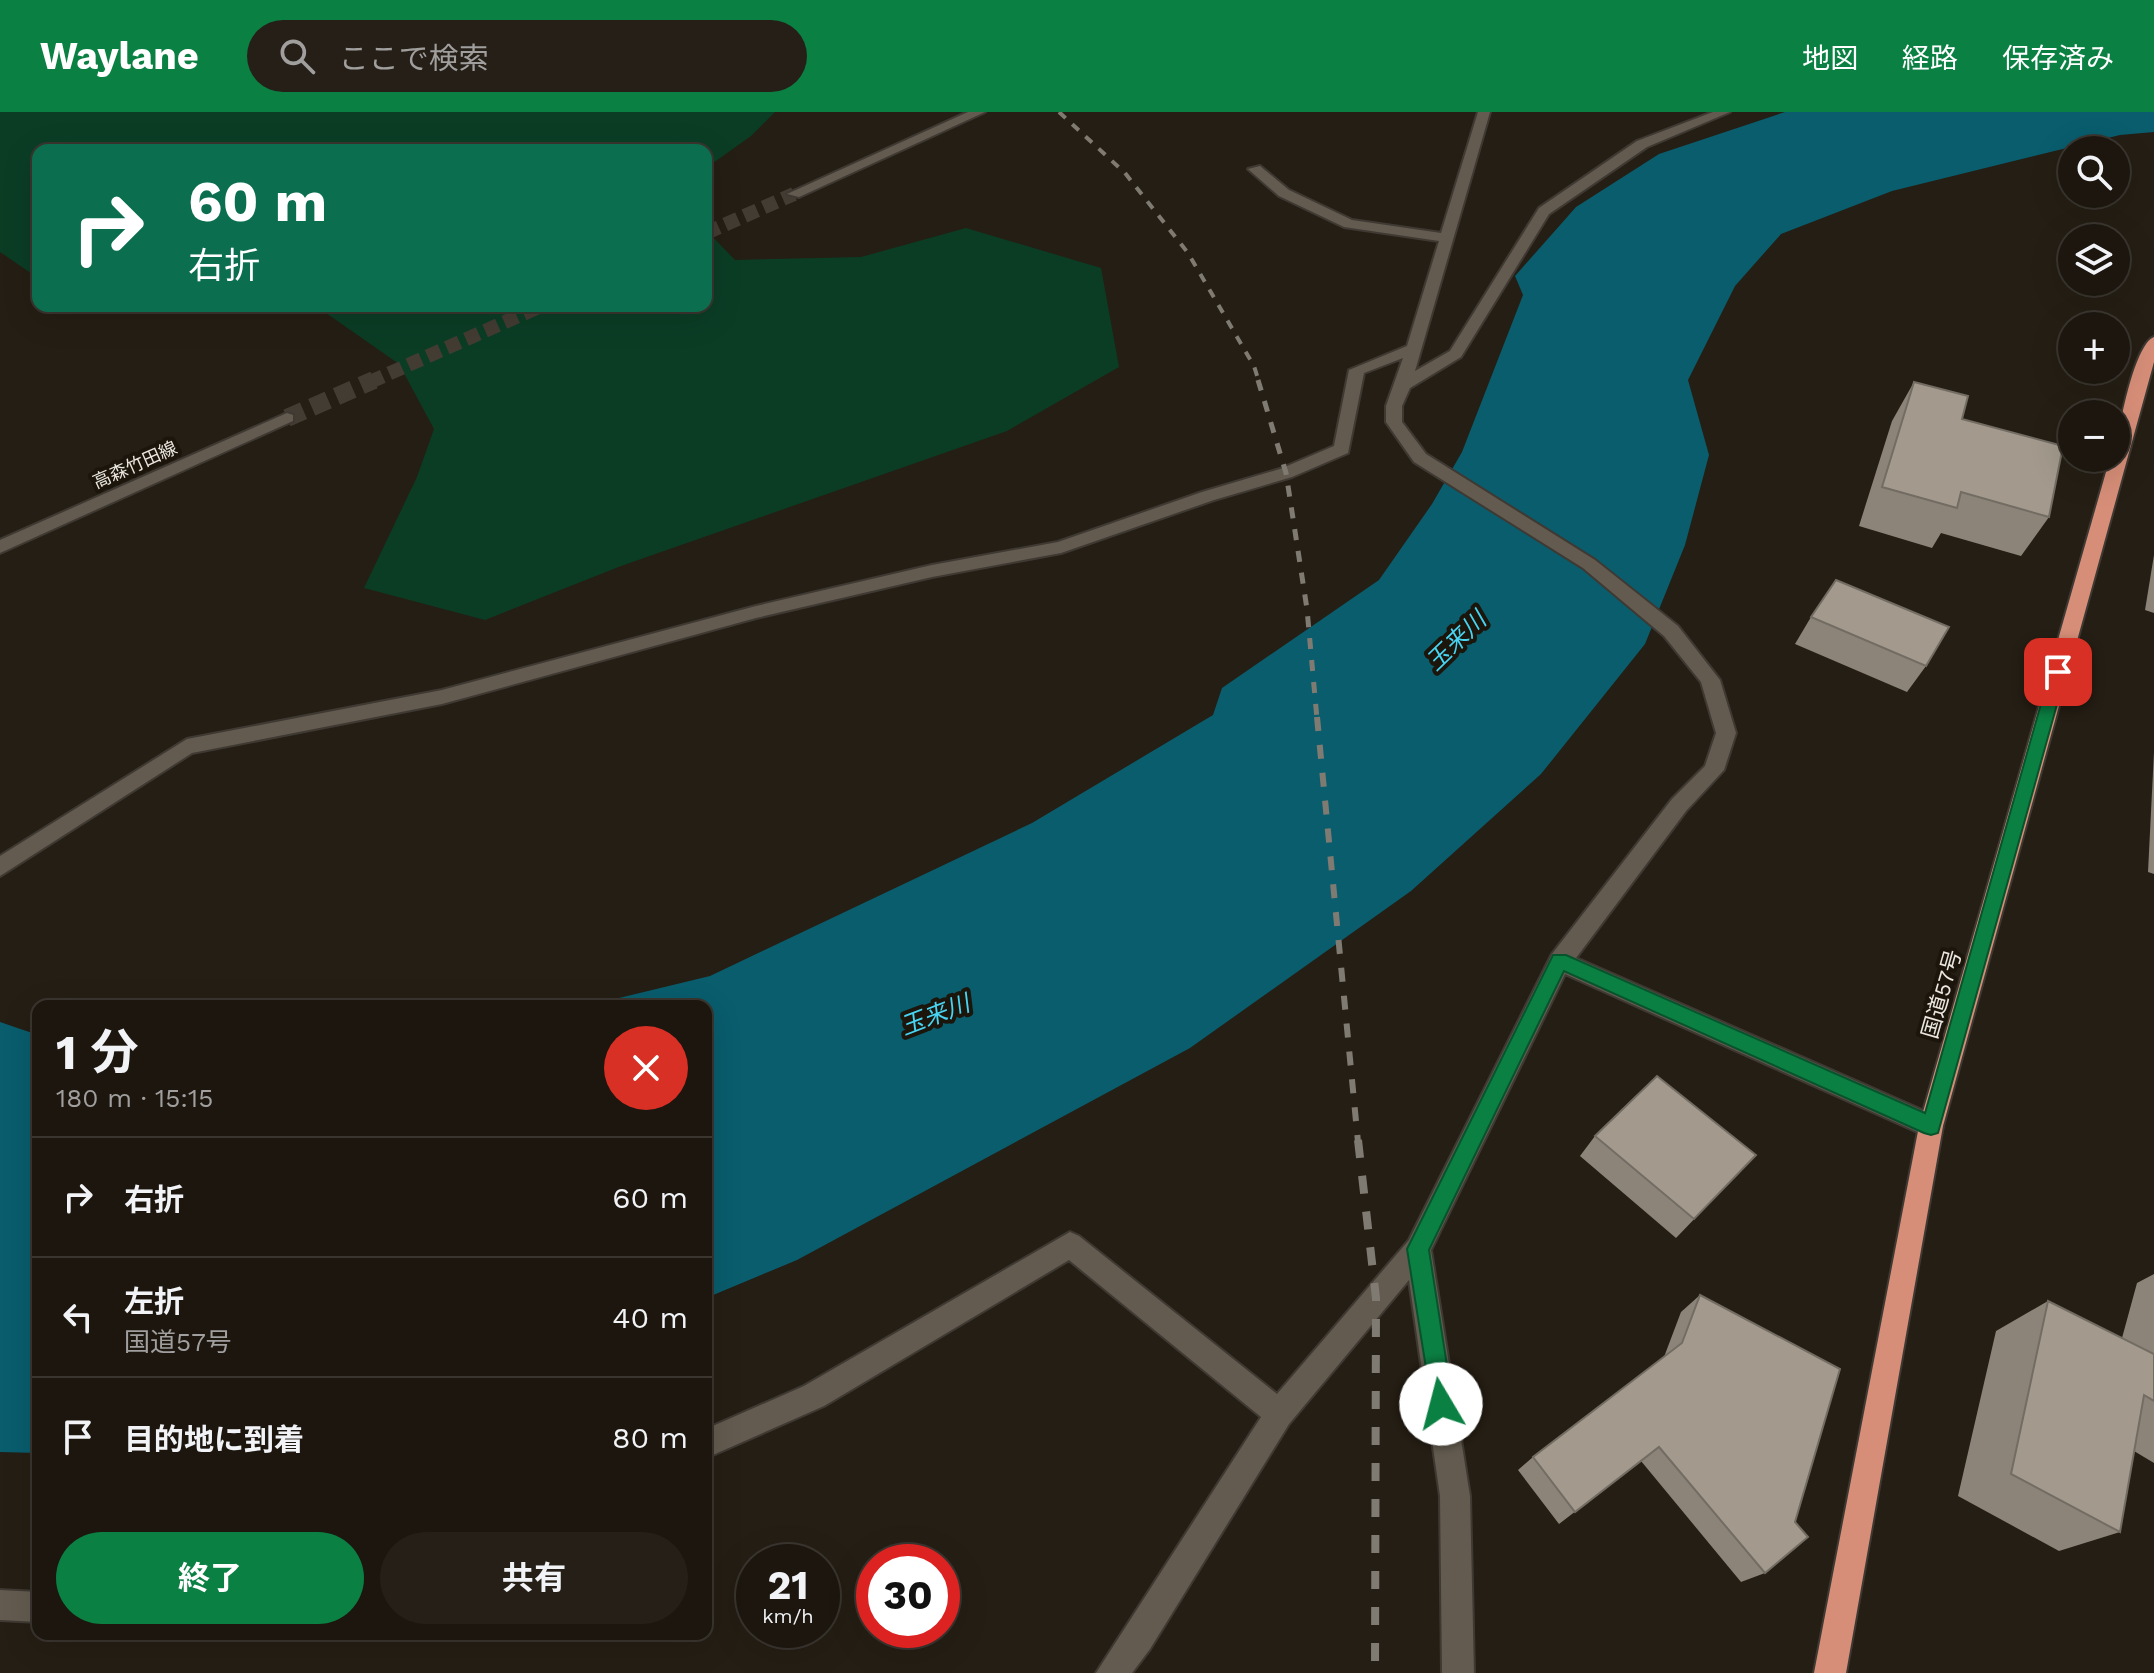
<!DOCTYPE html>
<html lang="ja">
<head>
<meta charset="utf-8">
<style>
  body { margin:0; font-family:"Work Sans","Noto Sans JP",sans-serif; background:#251f18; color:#f1f3f6; height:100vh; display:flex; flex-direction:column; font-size:30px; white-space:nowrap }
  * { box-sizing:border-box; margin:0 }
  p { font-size:26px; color:#a09f9e }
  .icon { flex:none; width:44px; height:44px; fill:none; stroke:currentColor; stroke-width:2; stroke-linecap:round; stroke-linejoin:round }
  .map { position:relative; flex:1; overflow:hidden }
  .details { position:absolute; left:32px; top:888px; width:680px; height:640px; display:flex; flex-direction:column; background:#1c160f; border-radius:16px; box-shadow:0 8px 32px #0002,0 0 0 2px #3a352f }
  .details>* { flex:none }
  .hud { position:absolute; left:32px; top:32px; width:680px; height:168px; border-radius:16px; box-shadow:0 8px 32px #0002,0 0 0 2px #3a352f; background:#0b6e4f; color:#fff; overflow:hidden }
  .tools { position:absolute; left:2058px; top:24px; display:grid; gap:16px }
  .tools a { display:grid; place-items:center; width:72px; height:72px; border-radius:50%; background:#1c160f; box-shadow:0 8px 32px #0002,0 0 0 2px #3a352f; font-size:40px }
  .speed { position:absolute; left:736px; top:1432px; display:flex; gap:16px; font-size:40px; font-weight:700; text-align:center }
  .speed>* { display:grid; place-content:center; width:104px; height:104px; border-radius:50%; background:#1c160f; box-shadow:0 8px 32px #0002,0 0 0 2px #3a352f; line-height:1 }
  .speed small { font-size:20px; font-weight:400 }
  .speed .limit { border:12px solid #d22; background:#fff; color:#111 }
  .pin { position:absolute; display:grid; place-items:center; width:68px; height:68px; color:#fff; margin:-34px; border-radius:16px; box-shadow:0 4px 12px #0006 }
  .me { position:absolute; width:88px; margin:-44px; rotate:352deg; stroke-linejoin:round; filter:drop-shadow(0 0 6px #0008) }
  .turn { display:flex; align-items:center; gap:28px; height:168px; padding:0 24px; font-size:36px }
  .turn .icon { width:104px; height:104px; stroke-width:2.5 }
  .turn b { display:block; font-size:56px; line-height:68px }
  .round { display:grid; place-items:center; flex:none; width:84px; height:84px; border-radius:42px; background:#251f18 }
  .summary { display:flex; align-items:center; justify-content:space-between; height:136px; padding:0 24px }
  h1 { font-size:48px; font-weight:700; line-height:60px }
  .primary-button { display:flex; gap:16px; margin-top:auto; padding:16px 24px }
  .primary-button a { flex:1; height:92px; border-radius:48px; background:#0b8043; color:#fff; font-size:32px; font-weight:700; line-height:92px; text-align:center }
  .primary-button a+a { background:#251f18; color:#f1f3f6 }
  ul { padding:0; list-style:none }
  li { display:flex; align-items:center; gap:24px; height:120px; padding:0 24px; border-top:2px solid #3a352f }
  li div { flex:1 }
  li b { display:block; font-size:30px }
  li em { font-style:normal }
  header { display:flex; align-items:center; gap:48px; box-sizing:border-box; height:112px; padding:0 40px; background:#0b8043; color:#fff }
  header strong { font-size:38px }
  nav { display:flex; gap:44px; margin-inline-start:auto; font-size:28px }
  .search { width:560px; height:72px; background:#251f18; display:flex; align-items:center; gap:20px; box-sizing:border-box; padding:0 28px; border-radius:44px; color:#a09f9e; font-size:30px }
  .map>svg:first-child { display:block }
  .green { fill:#0b3d25 }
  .water { fill:#095d6d }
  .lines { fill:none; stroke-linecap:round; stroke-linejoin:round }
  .secondary-tunnel-far1 { stroke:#433c33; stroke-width:14; stroke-dasharray:14 7; stroke-linecap:butt }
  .secondary-tunnel { stroke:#433c33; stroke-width:18; stroke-dasharray:18 9; stroke-linecap:butt }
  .minor-casing { stroke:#3f3933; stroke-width:4 }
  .secondary-casing { stroke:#3f3933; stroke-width:4 }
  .trunk-casing { stroke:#3f3933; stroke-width:4 }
  .minor { fill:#635b4f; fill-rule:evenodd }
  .secondary { fill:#635b4f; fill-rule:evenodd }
  .trunk { fill:#d68e78; fill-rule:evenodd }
  .rail-far3 { stroke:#807b72; stroke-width:4; stroke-dasharray:9 9; stroke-linecap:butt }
  .rail-far2 { stroke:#807b72; stroke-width:5; stroke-dasharray:11 11; stroke-linecap:butt }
  .rail-far1 { stroke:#807b72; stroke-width:6; stroke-dasharray:14 14; stroke-linecap:butt }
  .rail { stroke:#807b72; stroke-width:8; stroke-dasharray:18 18; stroke-linecap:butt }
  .wall { fill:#8c8479 }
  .building { fill:#a39a8d; stroke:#726c63; stroke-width:2 }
  .route { fill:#0b8043; stroke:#07532c; stroke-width:2 }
  .labels { text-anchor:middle; stroke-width:8; stroke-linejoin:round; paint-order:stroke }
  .far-street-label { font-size:18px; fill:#ebe7e0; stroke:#1b150b }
  .street-label { font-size:22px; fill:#ebe7e0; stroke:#1b150b }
  .water-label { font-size:24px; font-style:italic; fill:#47d3f2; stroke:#1b150b }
</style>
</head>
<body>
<header>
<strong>Waylane</strong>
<div class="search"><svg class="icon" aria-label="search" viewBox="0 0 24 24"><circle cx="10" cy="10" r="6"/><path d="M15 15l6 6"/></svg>ここで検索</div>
<nav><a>地図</a><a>経路</a><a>保存済み</a></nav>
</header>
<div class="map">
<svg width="2154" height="1561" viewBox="0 0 2154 1561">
  <rect width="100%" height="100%" fill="#251e14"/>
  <g class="green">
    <path d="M 0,0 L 775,0 L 751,24 L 706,56 L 706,38 L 38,38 L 38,166 L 0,140 Z"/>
    <path d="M 966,116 L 1101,156 L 1119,255 L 1007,319 L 621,454 L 485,508 L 364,476 L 417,365 L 434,317 L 399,252 L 316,194 L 706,194 L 706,118 L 735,148 L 861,145 Z"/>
  </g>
  <g class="water">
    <path d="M 1785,0 L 2154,0 L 2154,20 L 2120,23 L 1892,79 L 1781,122 L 1735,174 L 1688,268 L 1709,343 L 1685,433 L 1645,532 L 1541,662 L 1411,779 L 1190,936 L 797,1148 L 706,1186 L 706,894 L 586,894 L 710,864 L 1032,711 L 1213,603 L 1222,576 L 1379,468 L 1432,392 L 1462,340 L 1523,183 L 1515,164 L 1576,95 L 1659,42 Z"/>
    <path d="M 0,910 L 38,923 L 38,1341 L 0,1340 Z"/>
  </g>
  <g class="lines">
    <g class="secondary-tunnel-far1">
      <path d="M 706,121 L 794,82"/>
      <path d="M 370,270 L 541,194"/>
    </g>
    <path class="secondary-tunnel" d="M 287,306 L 374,268"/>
    <g class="minor-casing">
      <g id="minor">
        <path d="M 1478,0 L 1490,0 L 1415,259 L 1450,239 L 1539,96 L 1637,29 L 1713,0 L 1730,0 L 1647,35 L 1549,102 L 1461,245 L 1410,276 L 1402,294 L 1402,310 L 1426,342 L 1595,448 L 1678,514 L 1720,568 L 1736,621 L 1724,658 L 1686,699 L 1576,846 L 1940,1006 L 1943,1014 L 1940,1022 L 1931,1025 L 1922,1022 L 1565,862 L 1431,1138 L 1470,1384 L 1474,1561 L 1442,1561 L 1440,1384 L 1409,1168 L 1289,1312 L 1150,1537 L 1132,1561 L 1096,1561 L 1261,1305 L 1069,1148 L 824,1294 L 706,1346 L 706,1317 L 804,1274 L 1070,1120 L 1079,1124 L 1277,1282 L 1409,1128 L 1552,842 L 1672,687 L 1705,654 L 1716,621 L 1701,570 L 1664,524 L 1583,456 L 1414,350 L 1386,310 L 1386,294 L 1403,246 L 1364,261 L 1348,341 L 1292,365 L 1214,388 L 1061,441 L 932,465 L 756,506 L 442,592 L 192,641 L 0,764 L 0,744 L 187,627 L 442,578 L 756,494 L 932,453 L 1058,430 L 1202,380 L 1280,357 L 1334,334 L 1349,258 L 1407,234 L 1439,129 L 1344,115 L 1279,84 L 1248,57 L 1260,54 L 1289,78 L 1352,108 L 1441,121 Z"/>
        <path d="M 0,1478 L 38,1480 L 38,1510 L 0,1508 Z"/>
      </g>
    </g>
    <g class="secondary-casing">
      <g id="secondary">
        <path d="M 968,0 L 985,0 L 799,85 L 787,82 Z"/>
        <path d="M 287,301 L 293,303 L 293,309 L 0,441 L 0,428 Z"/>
      </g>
    </g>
    <g class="trunk-casing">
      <path id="trunk" d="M 2154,225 L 2154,250 L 1943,1014 L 1846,1561 L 1814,1561 L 1919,1014 L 2110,346 L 2116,346 C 2116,324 2134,232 2154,225 Z"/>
    </g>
    <use href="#minor" class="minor"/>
    <use href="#secondary" class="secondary"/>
    <use href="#trunk" class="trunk"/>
    <path class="rail-far3" d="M 1059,0 L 1125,61 L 1188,141 L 1254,254 L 1259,270"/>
    <path class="rail-far2" d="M 1258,268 L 1286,361 L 1307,497 L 1317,607"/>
    <path class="rail-far1" d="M 1317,605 L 1358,1030"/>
    <path class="rail" d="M 1358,1028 L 1376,1186 L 1375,1561"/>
  </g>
  <g class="wall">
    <path d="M 1914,270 L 1962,307 L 2049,405 L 2021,444 L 1941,421 L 1932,436 L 1859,414 L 1892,309 Z"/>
    <path d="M 2154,443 L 2154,501 L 2145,498 Z"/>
    <path d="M 1811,505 L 1926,554 L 1907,580 L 1795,532 Z"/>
    <path d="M 2154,640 L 2154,762 L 2148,760 Z"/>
    <path d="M 1595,1024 L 1756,1043 L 1676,1126 L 1580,1044 Z"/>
    <path d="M 2154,1162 L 2154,1351 L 2134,1339 L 2120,1420 L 2059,1439 L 1958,1384 L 1996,1219 L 2048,1189 L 2122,1226 L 2137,1171 Z"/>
    <path d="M 1700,1183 L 1765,1461 L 1741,1470 L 1641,1349 L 1559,1412 L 1518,1358 L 1533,1345 L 1664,1245 L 1681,1200 Z"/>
  </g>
  <g class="building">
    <path d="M 1914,270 L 1968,284 L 1962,307 L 2063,334 L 2049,405 L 1961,380 L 1957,396 L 1882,375 Z"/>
    <path d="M 1836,468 L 1949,515 L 1926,554 L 1811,505 Z"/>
    <path d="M 1657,964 L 1756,1043 L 1694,1107 L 1595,1024 Z"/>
    <path d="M 1700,1183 L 1840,1257 L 1795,1410 L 1808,1425 L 1765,1461 L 1659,1335 L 1575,1400 L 1533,1345 L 1682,1231 Z"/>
    <path d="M 2048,1189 L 2154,1242 L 2154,1289 L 2144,1283 L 2120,1420 L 2011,1362 Z"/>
  </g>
  <path class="route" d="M 2058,555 L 2066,560 L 1938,1021 L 1931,1023 L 1924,1021 L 1564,859 L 1429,1138 L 1453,1292 L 1449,1300 L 1441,1303 L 1433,1300 L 1407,1137 L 1553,843 L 1566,843 L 1925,1001 L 2050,560 Z"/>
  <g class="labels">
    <g class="far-street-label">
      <text transform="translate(135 353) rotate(-24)" y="6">高森竹田線</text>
    </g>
    <g class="street-label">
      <text transform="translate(1941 882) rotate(-74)" y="8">国道57号</text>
    </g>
    <g class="water-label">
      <text transform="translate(1456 529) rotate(-44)" y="8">玉来川</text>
      <text transform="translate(935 903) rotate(-21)" y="8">玉来川</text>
    </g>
  </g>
</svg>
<div class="tools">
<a><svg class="icon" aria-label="search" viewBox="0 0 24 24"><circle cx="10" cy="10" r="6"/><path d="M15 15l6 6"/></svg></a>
<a><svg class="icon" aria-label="layers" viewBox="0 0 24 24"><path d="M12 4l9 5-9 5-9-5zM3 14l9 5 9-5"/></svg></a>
<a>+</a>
<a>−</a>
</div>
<div class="speed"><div>21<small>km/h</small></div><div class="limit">30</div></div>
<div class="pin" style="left:2058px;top:560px;background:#d93025"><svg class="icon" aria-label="arrive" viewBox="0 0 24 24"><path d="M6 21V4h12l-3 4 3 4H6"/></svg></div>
<svg class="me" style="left:1441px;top:1292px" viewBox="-20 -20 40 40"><circle r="19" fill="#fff"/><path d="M0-13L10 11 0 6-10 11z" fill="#0b8043"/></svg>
<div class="hud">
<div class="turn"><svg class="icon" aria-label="right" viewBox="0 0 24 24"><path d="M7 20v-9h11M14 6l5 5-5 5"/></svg><div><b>60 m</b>右折</div></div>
</div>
<section class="details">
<div class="summary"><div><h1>1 分</h1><p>180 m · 15:15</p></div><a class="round" style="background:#d93025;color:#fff"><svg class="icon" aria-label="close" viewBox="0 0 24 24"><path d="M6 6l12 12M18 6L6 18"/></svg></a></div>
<ul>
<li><svg class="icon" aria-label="right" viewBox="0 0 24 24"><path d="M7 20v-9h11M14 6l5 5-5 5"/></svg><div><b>右折</b></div><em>60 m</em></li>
<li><svg class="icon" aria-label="left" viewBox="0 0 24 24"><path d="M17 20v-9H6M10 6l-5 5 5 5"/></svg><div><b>左折</b><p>国道57号</p></div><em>40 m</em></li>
<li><svg class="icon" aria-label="arrive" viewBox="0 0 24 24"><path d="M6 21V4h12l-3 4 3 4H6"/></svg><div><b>目的地に到着</b></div><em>80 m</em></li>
</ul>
<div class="primary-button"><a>終了</a><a>共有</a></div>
</section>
</div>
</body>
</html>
